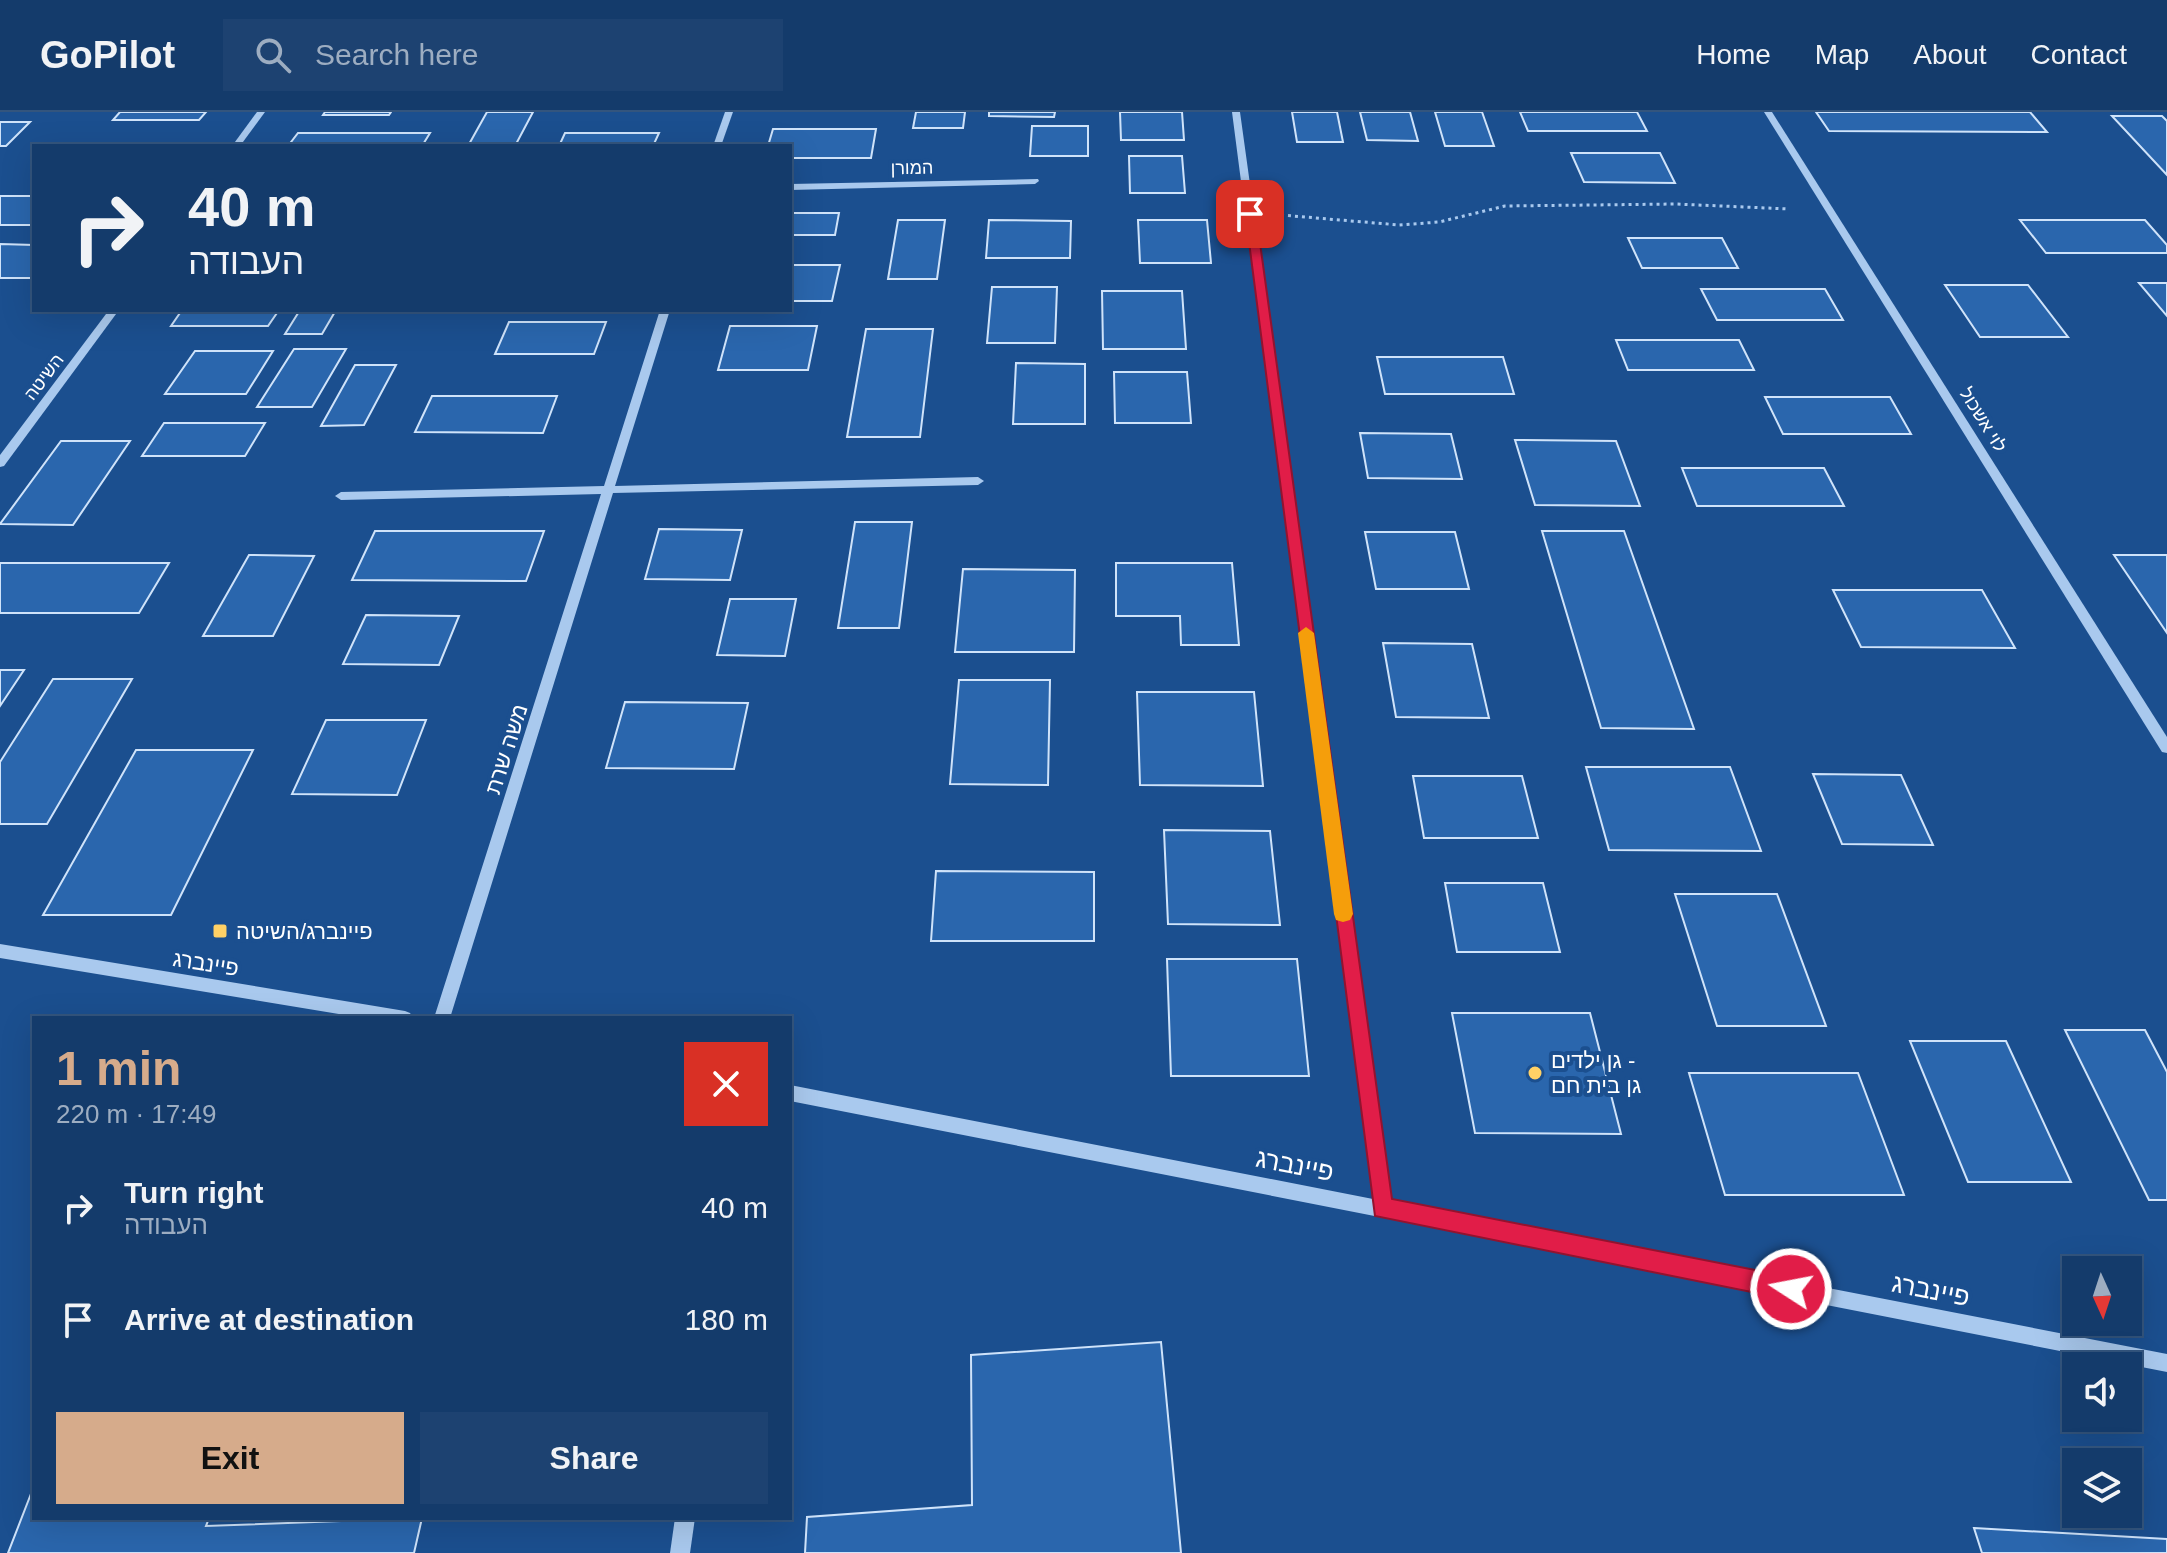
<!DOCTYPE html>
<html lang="en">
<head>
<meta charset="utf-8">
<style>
  body { margin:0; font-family:Arial,Heebo,sans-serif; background:#1d4271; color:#f1f3f6; height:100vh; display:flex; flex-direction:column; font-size:30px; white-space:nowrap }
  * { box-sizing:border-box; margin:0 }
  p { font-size:26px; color:#9dadc1 }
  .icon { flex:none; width:44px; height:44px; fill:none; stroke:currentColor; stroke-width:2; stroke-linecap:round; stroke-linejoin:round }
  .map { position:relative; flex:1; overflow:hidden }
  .details { position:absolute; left:32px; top:904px; width:760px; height:504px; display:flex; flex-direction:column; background:#143b6b; border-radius:0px; box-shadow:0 8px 32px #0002,0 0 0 2px #33557e }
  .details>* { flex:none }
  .guide { position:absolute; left:32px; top:32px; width:760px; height:168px; border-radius:0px; box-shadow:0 8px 32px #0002,0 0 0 2px #33557e; background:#143b6b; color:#f1f3f6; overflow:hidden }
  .needle { width:52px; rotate:177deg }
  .tools { position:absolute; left:2062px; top:1144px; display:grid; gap:16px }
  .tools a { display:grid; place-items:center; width:80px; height:80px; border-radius:0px; background:#143b6b; box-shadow:0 8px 32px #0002,0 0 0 2px #33557e; font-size:40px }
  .pin { position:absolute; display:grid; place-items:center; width:68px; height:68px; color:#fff; margin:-34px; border-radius:16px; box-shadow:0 4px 12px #0006 }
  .me { position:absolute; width:88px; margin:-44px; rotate:281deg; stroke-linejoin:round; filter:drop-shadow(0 0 6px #0008) }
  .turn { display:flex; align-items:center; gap:28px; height:168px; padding:0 24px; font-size:36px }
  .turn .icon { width:104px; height:104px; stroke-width:2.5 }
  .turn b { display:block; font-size:56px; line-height:68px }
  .round { display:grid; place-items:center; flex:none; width:84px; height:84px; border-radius:0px; background:#1d4271 }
  .headline { display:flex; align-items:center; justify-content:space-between; height:136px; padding:0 24px }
  h1 { font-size:48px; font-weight:800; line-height:60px; color:#d6ab8b }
  .action { display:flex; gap:16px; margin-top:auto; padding:16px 24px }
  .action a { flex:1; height:92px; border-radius:0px; background:#d6ab8b; color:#111; font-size:32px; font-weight:800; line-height:92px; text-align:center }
  .action a+a { background:#1d4271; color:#f1f3f6 }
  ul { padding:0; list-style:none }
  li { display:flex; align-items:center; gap:24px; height:112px; padding:0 24px }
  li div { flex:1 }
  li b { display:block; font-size:30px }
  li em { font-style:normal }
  header { display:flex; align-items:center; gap:48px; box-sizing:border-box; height:112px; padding:0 40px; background:#143b6b; border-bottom:2px solid #33557e }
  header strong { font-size:38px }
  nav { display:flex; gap:44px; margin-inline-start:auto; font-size:28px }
  .search { width:560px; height:72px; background:#1d4271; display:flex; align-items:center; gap:20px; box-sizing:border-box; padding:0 28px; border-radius:0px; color:#9dadc1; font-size:30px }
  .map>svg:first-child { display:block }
  .building { fill:#2a66ad; stroke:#cfe3fa; stroke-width:2 }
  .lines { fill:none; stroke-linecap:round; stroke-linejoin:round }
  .path { stroke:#a9c9ee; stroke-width:3; stroke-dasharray:3 4; stroke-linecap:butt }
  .minor { fill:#a9c9ee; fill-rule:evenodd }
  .route { fill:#e11d48; stroke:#92132f; stroke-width:2 }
  .slow { fill:#f59e0b }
  .poi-dot { fill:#ffd166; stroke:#1b4f8f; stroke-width:3 }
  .labels { text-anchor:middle; stroke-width:8; stroke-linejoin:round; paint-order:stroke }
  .far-street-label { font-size:18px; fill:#fff; stroke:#1b4f8f }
  .street-label { font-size:22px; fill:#fff; stroke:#1b4f8f }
  .poi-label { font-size:22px; fill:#fff; stroke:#1b4f8f; text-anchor:start }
  .near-street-label { font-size:26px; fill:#fff; stroke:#1b4f8f }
</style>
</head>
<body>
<header>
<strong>GoPilot</strong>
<div class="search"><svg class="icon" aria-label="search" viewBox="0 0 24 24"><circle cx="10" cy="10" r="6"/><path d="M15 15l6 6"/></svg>Search here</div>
<nav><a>Home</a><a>Map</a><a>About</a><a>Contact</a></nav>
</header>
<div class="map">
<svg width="2167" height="1441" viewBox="0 0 2167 1441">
  <rect width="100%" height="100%" fill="#1b4f8f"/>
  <g class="building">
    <path d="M 120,0 L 206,0 L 199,8 L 113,8 Z"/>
    <path d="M 325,0 L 391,0 L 389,3 L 323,3 Z"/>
    <path d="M 487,0 L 533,0 L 515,34 L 468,34 Z"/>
    <path d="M 916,0 L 965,0 L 963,16 L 913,16 Z"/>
    <path d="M 989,0 L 1055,0 L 1054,5 L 989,4 Z"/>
    <path d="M 1120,0 L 1182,0 L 1184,28 L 1121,28 Z"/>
    <path d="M 1292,0 L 1337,0 L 1343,30 L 1297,30 Z"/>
    <path d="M 1360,0 L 1410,0 L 1418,29 L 1367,28 Z"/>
    <path d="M 1435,0 L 1482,0 L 1494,34 L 1445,34 Z"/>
    <path d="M 1520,0 L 1637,0 L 1647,19 L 1528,19 Z"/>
    <path d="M 1816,0 L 2030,0 L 2047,20 L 1829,19 Z"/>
    <path d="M 2112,4 L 2162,4 L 2167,9 L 2167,63 Z"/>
    <path d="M 0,10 L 30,10 L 6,34 L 0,34 Z"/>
    <path d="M 1032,14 L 1088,14 L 1088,44 L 1030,44 Z"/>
    <path d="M 773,17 L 876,17 L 871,46 L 790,46 L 790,34 L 768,34 Z"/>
    <path d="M 298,21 L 430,21 L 422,34 L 288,34 Z"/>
    <path d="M 565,21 L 659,21 L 653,34 L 559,34 Z"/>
    <path d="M 85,32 L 171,32 L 83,34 Z"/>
    <path d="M 1571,41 L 1660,41 L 1675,71 L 1584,70 Z"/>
    <path d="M 1129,44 L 1182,44 L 1185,81 L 1130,81 Z"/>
    <rect x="0" y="84" width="34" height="29"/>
    <path d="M 790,101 L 839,101 L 835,123 L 790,123 Z"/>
    <path d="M 898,108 L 945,108 L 937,167 L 888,167 Z"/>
    <path d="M 989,108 L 1071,109 L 1070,146 L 986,146 Z"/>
    <path d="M 1138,108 L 1207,108 L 1211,151 L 1140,151 Z"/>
    <path d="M 2020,108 L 2145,108 L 2167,133 L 2167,141 L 2046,141 Z"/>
    <path d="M 1628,126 L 1722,126 L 1738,156 L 1642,156 Z"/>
    <path d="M 0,132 L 34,133 L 34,166 L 0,166 Z"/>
    <path d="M 790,153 L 840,153 L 832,189 L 790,189 Z"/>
    <path d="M 2139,171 L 2167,171 L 2167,204 Z"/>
    <path d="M 1945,173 L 2028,173 L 2068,225 L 1980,225 Z"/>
    <path d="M 992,175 L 1057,175 L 1055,231 L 987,231 Z"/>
    <path d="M 1701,177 L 1825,177 L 1843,208 L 1717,208 Z"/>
    <path d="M 1102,179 L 1182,179 L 1186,237 L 1103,237 Z"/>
    <path d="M 182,198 L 279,198 L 268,214 L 171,214 Z"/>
    <path d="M 300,198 L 336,198 L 322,222 L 285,222 Z"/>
    <path d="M 509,210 L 606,210 L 594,242 L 495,242 Z"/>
    <path d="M 730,214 L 817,214 L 808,258 L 718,258 Z"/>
    <path d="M 866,217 L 933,217 L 920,325 L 847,325 Z"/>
    <path d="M 1616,228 L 1739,228 L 1754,258 L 1628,258 Z"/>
    <path d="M 294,237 L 346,237 L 312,295 L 257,295 Z"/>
    <path d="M 195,239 L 273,239 L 246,282 L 165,282 Z"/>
    <path d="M 1377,245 L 1503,245 L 1514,282 L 1385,282 Z"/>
    <path d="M 1016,251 L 1085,252 L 1085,312 L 1013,312 Z"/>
    <path d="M 355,253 L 396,253 L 364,313 L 321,314 Z"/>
    <path d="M 1114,260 L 1187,260 L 1191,311 L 1115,311 Z"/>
    <path d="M 432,284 L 557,284 L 543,321 L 415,320 Z"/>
    <path d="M 1765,285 L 1890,285 L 1911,322 L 1783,322 Z"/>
    <path d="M 164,311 L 265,311 L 245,344 L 142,344 Z"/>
    <path d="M 1360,321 L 1451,322 L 1462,367 L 1368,366 Z"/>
    <path d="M 1515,328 L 1616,329 L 1640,394 L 1535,393 Z"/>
    <path d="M 61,329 L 130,329 L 73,413 L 0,412 Z"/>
    <path d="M 1682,356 L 1824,356 L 1844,394 L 1697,394 Z"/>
    <path d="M 855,410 L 912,410 L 899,516 L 838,516 Z"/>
    <path d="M 659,417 L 742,418 L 730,468 L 645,467 Z"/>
    <path d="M 375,419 L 544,419 L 526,469 L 352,468 Z"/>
    <path d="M 1542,419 L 1624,419 L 1694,617 L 1601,616 Z"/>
    <path d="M 1365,420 L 1455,420 L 1469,477 L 1376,477 Z"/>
    <path d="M 249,443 L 314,444 L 273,524 L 203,524 Z"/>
    <path d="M 2114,443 L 2167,443 L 2167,521 Z"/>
    <path d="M 0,451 L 169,451 L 139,501 L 0,501 Z"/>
    <path d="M 1116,451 L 1232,451 L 1239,533 L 1181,533 L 1180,504 L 1116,504 Z"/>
    <path d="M 963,457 L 1075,458 L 1074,540 L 955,540 Z"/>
    <path d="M 1833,478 L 1982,478 L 2015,536 L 1861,535 Z"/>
    <path d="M 730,487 L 796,487 L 785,544 L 717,543 Z"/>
    <path d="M 366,503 L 459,504 L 439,553 L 343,552 Z"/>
    <path d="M 1383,531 L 1472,532 L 1489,606 L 1396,605 Z"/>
    <path d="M 0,558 L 24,558 L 0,594 Z"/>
    <path d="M 53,567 L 132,567 L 47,712 L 0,712 L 0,650 Z"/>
    <path d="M 959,568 L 1050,568 L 1048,673 L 950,672 Z"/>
    <path d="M 1137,580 L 1254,580 L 1263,674 L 1140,673 Z"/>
    <path d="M 625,590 L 748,591 L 734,657 L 606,656 Z"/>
    <path d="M 326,608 L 426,608 L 397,683 L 292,682 Z"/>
    <path d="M 136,638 L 253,638 L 171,803 L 43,803 Z"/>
    <path d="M 1586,655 L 1730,655 L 1761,739 L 1609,738 Z"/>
    <path d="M 1813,662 L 1901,663 L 1933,733 L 1842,732 Z"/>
    <path d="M 1413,664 L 1522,664 L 1538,726 L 1424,726 Z"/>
    <path d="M 1164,718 L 1270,719 L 1280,813 L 1168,812 Z"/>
    <path d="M 936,759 L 1094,760 L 1094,829 L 931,829 Z"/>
    <path d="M 1445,771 L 1543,771 L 1560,840 L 1457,840 Z"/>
    <path d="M 1675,782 L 1777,782 L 1826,914 L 1717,914 Z"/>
    <path d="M 1167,847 L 1297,847 L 1309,964 L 1171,964 Z"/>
    <path d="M 1452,901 L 1590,901 L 1621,1022 L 1475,1021 Z"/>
    <path d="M 2065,918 L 2145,918 L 2167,960 L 2167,1088 L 2149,1088 Z"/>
    <path d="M 1910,929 L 2006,929 L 2071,1070 L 1968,1070 Z"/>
    <path d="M 1689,961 L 1858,961 L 1904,1083 L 1725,1083 Z"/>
    <path d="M 1161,1230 L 1181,1441 L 805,1441 L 807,1405 L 972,1393 L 971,1243 Z"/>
    <path d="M 34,1374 L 34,1406 L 209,1406 L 206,1414 L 422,1406 L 414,1441 L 8,1441 Z"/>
    <path d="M 1974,1416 L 2167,1427 L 2167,1441 L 1982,1441 Z"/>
  </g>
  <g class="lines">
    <path class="path" d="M 1281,103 L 1399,113 L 1439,110 L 1505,94 L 1676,92 L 1789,97"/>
    <g class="minor">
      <path d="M 257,0 L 265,0 L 240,34 L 232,34 Z"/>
      <path d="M 725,0 L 733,0 L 721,34 L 713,34 Z"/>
      <path d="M 1232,0 L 1240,0 L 1391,1091 L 2167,1242 L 2167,1260 L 790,989 L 790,973 L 1373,1087 Z"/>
      <path d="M 1764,0 L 1772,0 L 2167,625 L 2167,641 L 2162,640 Z"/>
      <path d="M 1038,67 L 1039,69 L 1035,72 L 790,78 L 790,72 Z"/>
      <path d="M 109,198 L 119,198 L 4,354 L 0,355 L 0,343 Z"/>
      <path d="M 660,198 L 670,198 L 615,374 L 978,365 L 984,369 L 978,373 L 613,381 L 450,906 L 434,906 L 601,382 L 341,388 L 335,384 L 341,380 L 604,374 Z"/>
      <path d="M 0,832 L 405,899 L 410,901 L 413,906 L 363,906 L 0,846 Z"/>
      <path d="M 675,1406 L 695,1406 L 690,1441 L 670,1441 Z"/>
    </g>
  </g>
  <path class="route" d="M 1245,99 L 1256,102 L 1392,1087 L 1791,1165 L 1799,1169 L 1802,1177 L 1799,1185 L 1791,1188 L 1375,1104 Z"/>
  <path class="slow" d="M 1306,515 L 1314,521 L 1353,802 L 1350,808 L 1343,810 L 1336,808 L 1334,802 L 1298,521 Z"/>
  <g class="poi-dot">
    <rect x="212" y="811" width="16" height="16" rx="4"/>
    <circle cx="1535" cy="961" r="8"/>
  </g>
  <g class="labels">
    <g class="far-street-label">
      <text transform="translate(912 56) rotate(-1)" y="6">המורן</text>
      <text transform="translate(44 265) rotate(-53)" y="6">השיטה</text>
      <text transform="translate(1983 308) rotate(58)" y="6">לוי אשכול</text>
    </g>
    <g class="street-label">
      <text transform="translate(506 637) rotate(-72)" y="8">משה שרת</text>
      <text transform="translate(206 851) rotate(9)" y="8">פיינברג</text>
    </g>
    <g class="poi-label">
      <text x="236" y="827">פיינברג/השיטה</text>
      <text x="1551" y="956">גן ילדים -<tspan x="1551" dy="25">גן בית חם</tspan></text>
    </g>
    <g class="near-street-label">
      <text transform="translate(1295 1053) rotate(11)" y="9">פיינברג</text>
      <text transform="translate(1931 1178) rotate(11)" y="9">פיינברג</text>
    </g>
  </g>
</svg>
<div class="tools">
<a><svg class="needle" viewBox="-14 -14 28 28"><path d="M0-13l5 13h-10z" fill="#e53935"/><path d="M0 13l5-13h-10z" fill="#9dadc1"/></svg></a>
<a><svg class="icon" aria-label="sound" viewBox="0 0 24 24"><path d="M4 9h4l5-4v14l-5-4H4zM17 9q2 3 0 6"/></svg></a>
<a><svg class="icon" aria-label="layers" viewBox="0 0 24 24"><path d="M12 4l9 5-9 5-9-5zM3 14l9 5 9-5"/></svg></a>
</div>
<div class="pin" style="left:1250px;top:102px;background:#d93025"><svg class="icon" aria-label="arrive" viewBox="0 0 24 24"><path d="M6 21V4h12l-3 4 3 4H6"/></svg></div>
<svg class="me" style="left:1791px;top:1177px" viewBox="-20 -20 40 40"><circle r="17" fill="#e11d48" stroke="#fff" stroke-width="3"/><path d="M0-11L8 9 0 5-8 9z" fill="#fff"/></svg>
<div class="guide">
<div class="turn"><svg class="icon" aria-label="right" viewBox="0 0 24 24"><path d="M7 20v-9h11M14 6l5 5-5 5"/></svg><div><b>40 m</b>העבודה</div></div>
</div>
<section class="details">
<div class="headline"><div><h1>1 min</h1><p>220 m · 17:49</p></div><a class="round" style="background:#d93025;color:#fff"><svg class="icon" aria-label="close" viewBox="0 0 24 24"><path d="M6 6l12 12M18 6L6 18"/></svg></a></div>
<ul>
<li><svg class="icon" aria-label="right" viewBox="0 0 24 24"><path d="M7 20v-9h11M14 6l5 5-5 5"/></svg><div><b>Turn right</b><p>העבודה</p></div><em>40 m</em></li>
<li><svg class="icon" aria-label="arrive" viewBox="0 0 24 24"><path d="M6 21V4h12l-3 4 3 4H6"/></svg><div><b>Arrive at destination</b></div><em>180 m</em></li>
</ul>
<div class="action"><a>Exit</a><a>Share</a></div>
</section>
</div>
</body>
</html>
